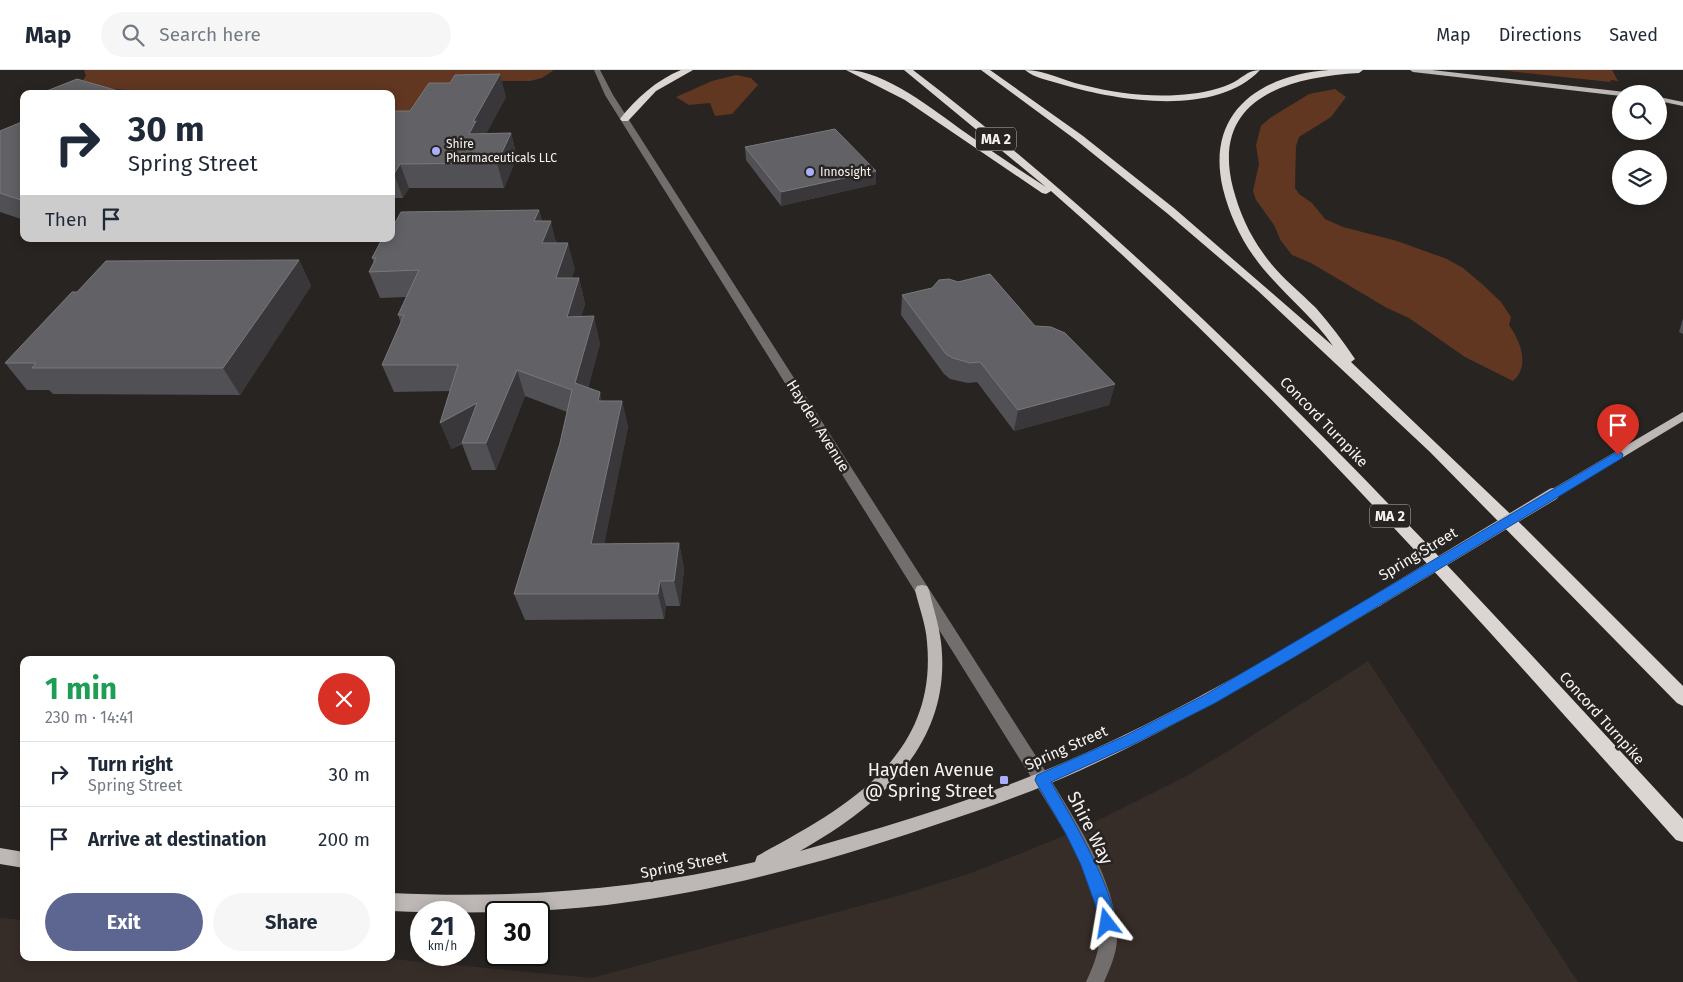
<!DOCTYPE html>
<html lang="en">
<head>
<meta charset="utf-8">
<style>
  body { margin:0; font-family:"Fira Sans",sans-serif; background:#f6f6f7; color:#1f2937; height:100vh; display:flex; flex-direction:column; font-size:19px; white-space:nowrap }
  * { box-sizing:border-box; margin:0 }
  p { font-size:16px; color:#747a83 }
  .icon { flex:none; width:28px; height:28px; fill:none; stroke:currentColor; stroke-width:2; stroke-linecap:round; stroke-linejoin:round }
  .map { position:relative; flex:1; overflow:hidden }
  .details { position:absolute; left:20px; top:586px; width:375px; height:305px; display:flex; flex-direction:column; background:#fff; border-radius:10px; box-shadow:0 2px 12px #0003 }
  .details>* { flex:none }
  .banner { position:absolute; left:20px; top:20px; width:375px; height:152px; border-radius:10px; box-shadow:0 2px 12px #0003; background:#fff; color:#1f2937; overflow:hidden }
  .controls { position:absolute; left:1612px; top:15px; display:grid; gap:10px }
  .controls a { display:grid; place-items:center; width:55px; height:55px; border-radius:50%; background:#fff; box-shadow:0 2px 12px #0003; font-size:25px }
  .speed { position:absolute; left:410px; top:831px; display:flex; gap:10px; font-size:25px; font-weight:700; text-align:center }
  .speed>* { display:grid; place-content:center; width:65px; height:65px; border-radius:50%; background:#fff; box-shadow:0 2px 12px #0003; line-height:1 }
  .speed small { font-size:12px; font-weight:400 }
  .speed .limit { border:2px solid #111; border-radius:8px; background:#fff; color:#111 }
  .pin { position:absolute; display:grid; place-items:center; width:42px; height:42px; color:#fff; margin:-51px -21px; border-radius:50% 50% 50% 0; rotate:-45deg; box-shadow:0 0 5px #0007 }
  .pin .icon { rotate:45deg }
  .me { position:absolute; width:55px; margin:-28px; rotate:346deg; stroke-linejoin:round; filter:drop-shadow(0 0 4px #0008) }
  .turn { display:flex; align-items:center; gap:18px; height:105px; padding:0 25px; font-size:22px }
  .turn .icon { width:65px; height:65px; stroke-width:2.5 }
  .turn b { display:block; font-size:35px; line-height:42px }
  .then { display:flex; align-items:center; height:48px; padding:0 25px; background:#0003; gap:10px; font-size:19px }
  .round { display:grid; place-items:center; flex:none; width:52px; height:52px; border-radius:26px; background:#f6f6f7 }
  .headline { display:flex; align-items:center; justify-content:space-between; height:85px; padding:0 25px }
  h1 { font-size:30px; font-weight:700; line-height:38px; color:#1e9e55 }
  .action { display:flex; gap:10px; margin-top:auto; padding:10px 25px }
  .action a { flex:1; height:58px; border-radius:30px; background:#5d6690; color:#fff; font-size:20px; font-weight:700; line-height:58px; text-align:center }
  .action a+a { background:#f6f6f7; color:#1f2937 }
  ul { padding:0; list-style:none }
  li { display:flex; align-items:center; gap:15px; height:65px; padding:0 25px; border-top:1px solid #e0e1e3 }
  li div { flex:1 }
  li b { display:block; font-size:19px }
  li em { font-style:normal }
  header { display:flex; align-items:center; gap:30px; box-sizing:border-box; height:70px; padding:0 25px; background:#fff; border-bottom:1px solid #e0e1e3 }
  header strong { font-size:24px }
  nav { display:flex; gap:28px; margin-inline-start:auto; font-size:18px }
  .search { width:350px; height:45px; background:#f6f6f7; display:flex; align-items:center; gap:12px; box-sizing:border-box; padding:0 18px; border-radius:28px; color:#747a83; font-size:19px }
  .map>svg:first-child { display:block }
  .built { fill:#372d28 }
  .green { fill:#613721 }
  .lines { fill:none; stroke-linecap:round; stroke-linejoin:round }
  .minor { fill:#716e6d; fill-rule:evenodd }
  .major { fill:#bdb8b6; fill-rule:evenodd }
  .highway { fill:#dcd6d3; fill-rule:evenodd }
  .major-bridge { stroke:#bdb8b6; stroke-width:12 }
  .wall { fill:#505055 }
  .shaded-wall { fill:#393739 }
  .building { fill:#626266; stroke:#79787c }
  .route { fill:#1a73e8; stroke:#114b97 }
  .poi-dot { fill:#a8b0fc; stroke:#282422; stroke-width:2 }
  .labels { text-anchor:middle; stroke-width:5; stroke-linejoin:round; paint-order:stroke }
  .far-poi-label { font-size:12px; fill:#f6f3f2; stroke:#282422; text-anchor:start }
  .shield { fill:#282422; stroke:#b8b5b4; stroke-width:1 }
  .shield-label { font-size:14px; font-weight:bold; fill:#f6f3f2 }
  .street-label { font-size:15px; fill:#f6f3f2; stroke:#282422 }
  .near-poi-label { font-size:18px; fill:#f6f3f2; stroke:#282422; text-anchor:end }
  .near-street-label { font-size:18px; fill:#f6f3f2; stroke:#282422 }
</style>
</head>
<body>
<header>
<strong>Map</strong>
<div class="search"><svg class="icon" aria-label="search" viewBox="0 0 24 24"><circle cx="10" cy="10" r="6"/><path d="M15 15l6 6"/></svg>Search here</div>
<nav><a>Map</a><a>Directions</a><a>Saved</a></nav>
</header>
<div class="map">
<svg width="1683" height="912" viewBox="0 0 1683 912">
  <rect width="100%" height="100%" fill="#282422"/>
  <path class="built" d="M 1368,591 L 1578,912 L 0,912 L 0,848 L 24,850 L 24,888 L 381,888 L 592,908 L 901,825 L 971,803 L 1022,783 L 1085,757 L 1183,708 L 1228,681 Z"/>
  <g class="green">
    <path d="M 84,0 L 554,0 L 542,8 L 530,11 L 487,11 L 391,59 L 391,24 L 165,24 L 105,18 L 83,10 L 86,6 Z"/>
    <path d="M 1499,0 L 1612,0 L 1618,11 L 1611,10 L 1610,12 Z"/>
    <path d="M 736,5 L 751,8 L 758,15 L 732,44 L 715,46 L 710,33 L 689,35 L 676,27 L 712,11 Z"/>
    <path d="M 1335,19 L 1346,27 L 1331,47 L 1299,67 L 1296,76 L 1295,118 L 1299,124 L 1312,133 L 1325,149 L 1343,157 L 1397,171 L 1447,189 L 1463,198 L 1482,214 L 1501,232 L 1511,247 L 1509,255 C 1521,272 1530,296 1513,311 L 1465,287 L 1409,248 L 1387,238 L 1311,193 L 1292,185 L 1281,171 L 1274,155 L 1256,130 L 1253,121 L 1259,94 L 1256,75 L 1261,56 L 1270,48 L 1309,24 Z"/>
  </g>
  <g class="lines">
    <path class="minor" d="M 594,0 L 600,0 L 613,25 L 1048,705 C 1076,752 1117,811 1117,868 C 1117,883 1110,898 1104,912 L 1086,912 C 1092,898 1099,884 1099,868 C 1100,812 1064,761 1036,715 L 605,25 Z"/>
    <g class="major">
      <path d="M 1410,0 L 1432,0 L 1625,22 L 1628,24 L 1621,24 L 1621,26 L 1413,2 Z"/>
      <path d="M 1659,27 L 1683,32 L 1683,36 L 1659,31 Z"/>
      <path d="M 1683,342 L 1683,351 L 1557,427 L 1549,427 L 1547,424 L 1549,421 Z"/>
      <path d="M 922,515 L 927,516 L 929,520 C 933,537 939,555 941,572 C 953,673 880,736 800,781 C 889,756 980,729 1065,692 C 1172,646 1272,587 1371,527 L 1376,526 L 1381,527 L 1383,531 L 1381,535 C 1283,594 1184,653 1079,701 C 1030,723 978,741 926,758 C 822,793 716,822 607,835 C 535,843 464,844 391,841 L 391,823 C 514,829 635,820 755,792 L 757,786 C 845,738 938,688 927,572 C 926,555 919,537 915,520 L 917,516 Z"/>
      <path d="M 0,778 L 24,782 L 24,798 L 0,794 Z"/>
    </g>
    <g class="highway">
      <path d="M 681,0 L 693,0 L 656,21 L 628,51 L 622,51 L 620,49 C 636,28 657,10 681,0 Z"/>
      <path d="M 846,0 C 885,0 935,41 966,63 C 993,82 1019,100 1046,117 L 904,0 L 913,0 C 1198,218 1440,486 1683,749 L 1683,772 L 1676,770 C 1477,548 1276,317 1051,121 L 1046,124 L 1042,123 L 905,30 Z"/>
      <path d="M 981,0 L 990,0 L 1083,66 L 1175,139 L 1333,276 C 1310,243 1278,220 1255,188 C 1240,168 1229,143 1223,119 C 1205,43 1259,5 1329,0 C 1340,0 1352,0 1363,0 L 1359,3 C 1288,7 1210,28 1233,118 C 1239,141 1249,164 1263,183 C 1277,204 1298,220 1316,238 C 1330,254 1343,271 1355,289 L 1351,292 L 1524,457 L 1683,616 L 1683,636 L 1677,633 L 1430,382 L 1257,220 L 1168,144 L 1076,70 Z"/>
      <path d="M 1025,0 C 1045,0 1064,11 1083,15 C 1114,23 1147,27 1178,25 C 1196,24 1214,21 1230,14 C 1242,9 1247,0 1260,0 C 1216,47 1119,31 1064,15 C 1051,11 1034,8 1025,0 Z"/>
    </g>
    <path class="major-bridge" d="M 1376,531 L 1553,424"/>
  </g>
  <g class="wall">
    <path d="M 506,27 L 486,63 L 511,63 L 517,87 L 504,118 L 409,118 L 403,128 L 391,128 L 391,41 L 410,41 Z"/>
    <path d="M 24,51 L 24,150 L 0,142 L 0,61 Z"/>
    <path d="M 745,77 L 876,114 L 781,136 L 746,90 Z"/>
    <path d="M 539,140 L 542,151 L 575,199 L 571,208 L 579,208 L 585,234 L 581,247 L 600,273 L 588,318 L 602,331 L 622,331 L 628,357 L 604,474 L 679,473 L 684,499 L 680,536 L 666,536 L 664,549 L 525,550 L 514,524 L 560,373 L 567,342 L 525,326 L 496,400 L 472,400 L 462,374 L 451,379 L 450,321 L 394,322 L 382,295 L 401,253 L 398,245 L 406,227 L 380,228 L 369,202 L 374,193 L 372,188 Z"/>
    <path d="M 299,190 L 311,216 L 240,325 L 53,324 L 49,320 L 27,320 L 5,293 L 77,222 Z"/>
    <path d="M 958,212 L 1035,256 L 1115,314 L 1109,335 L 1014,361 L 977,312 L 968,313 L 950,309 L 944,304 L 901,245 L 902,225 Z"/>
    <path d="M 1683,248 L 1683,264 L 1679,262 Z"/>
  </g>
  <g class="shaded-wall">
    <path d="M 500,4 L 506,27 L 482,72 L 469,64 L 473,52 Z"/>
    <path d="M 511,63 L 517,87 L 504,118 L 497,93 Z"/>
    <path d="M 400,94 L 409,118 L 403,128 L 394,104 Z"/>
    <path d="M 876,101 L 876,114 L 781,136 L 781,122 Z"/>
    <path d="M 539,140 L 545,165 L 551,151 L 557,177 L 549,199 L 534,151 Z"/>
    <path d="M 568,173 L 575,199 L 563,234 L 556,208 Z"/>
    <path d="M 299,190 L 311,216 L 240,325 L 223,298 Z"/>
    <path d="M 579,208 L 585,234 L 574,273 L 567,247 Z"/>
    <path d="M 594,246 L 600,273 L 582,339 L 575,313 Z"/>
    <path d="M 517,300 L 525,326 L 496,400 L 486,373 Z"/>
    <path d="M 1115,314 L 1109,335 L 1014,361 L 1018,340 Z"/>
    <path d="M 600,322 L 606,349 L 598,331 Z"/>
    <path d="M 622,331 L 628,357 L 599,500 L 591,474 Z"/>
    <path d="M 477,333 L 487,359 L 451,379 L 440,353 Z"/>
    <path d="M 679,473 L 684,499 L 680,536 L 674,511 Z"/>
    <path d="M 660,511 L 666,536 L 664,549 L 658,524 Z"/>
  </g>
  <g class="building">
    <path d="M 500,4 L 473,52 L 476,51 L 469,64 L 511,63 L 497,93 L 400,94 L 394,104 L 391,104 L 391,41 L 410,41 L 429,13 L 450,13 L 455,5 Z"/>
    <path d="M 77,9 L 129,24 L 39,24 Z"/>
    <path d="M 24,51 L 24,131 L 0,123 L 0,61 Z"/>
    <path d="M 835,59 L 876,101 L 781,122 L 745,77 Z"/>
    <path d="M 539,140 L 534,151 L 551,151 L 542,173 L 568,173 L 556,208 L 579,208 L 567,247 L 594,246 L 575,313 L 600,322 L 598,331 L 622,331 L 591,474 L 679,473 L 674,511 L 660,511 L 658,524 L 514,524 L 560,373 L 572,320 L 517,300 L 486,373 L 462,373 L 477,333 L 440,353 L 458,295 L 382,295 L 404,245 L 398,245 L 419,200 L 369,202 L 376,188 L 372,188 L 382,169 L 391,169 L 391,160 L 401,142 Z"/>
    <path d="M 299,190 L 223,298 L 32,298 L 36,293 L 5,293 L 72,222 L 77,222 L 106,191 Z"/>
    <path d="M 990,204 L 1035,256 L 1051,257 L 1065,263 L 1115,314 L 1018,340 L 980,292 L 970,293 L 953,288 L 946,284 L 902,225 L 932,218 L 939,210 L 949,209 L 958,212 Z"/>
  </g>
  <path class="route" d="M 1618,381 L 1622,383 L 1623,385 L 1622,388 L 1296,586 L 1215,633 L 1134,674 L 1051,712 C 1066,738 1123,832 1113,858 L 1107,861 L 1101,858 L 1095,834 L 1081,795 L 1066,764 L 1037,714 L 1035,710 L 1037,705 L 1125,666 L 1205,625 Z"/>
  <g class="poi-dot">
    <circle cx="436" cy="81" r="5"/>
    <circle cx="810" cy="102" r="5"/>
    <rect x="999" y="705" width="10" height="10" rx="2.5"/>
  </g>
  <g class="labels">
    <g class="far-poi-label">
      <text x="446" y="78">Shire<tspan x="446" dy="14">Pharmaceuticals LLC</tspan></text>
      <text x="820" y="106">Innosight</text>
    </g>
    <g class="shield">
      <rect x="976" y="57.5" width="40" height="23" rx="4"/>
      <rect x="1370" y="434.5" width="40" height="23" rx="4"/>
    </g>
    <g class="shield-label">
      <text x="996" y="74">MA 2</text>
      <text x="1390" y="451">MA 2</text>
    </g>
    <g class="street-label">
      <text transform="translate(1324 352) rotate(46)" y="5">Concord Turnpike</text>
      <text transform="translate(818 356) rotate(58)" y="5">Hayden Avenue</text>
      <text transform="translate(1418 484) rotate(-31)" y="5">Spring Street</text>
      <text transform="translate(1602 648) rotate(48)" y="5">Concord Turnpike</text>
      <text transform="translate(1066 678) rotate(-24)" y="5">Spring Street</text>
      <text transform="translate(684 795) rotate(-11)" y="5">Spring Street</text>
    </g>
    <g class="near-poi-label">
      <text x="994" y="706">Hayden Avenue<tspan x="994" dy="21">@ Spring Street</tspan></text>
    </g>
    <g class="near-street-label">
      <text transform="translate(1090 758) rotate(63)" y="6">Shire Way</text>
    </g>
  </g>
</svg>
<div class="controls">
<a><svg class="icon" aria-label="search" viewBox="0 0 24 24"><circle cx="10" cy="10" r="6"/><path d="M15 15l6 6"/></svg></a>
<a><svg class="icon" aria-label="layers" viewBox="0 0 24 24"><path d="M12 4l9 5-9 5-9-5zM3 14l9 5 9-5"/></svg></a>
</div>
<div class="speed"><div>21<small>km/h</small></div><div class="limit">30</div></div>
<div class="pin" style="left:1618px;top:385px;background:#d93025"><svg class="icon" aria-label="arrive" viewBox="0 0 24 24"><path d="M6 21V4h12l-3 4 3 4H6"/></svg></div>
<svg class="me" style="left:1107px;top:853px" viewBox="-20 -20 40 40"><path d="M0-17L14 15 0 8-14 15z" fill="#1a73e8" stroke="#fff" stroke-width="4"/></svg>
<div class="banner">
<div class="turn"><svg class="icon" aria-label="right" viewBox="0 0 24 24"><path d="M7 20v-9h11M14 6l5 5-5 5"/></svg><div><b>30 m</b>Spring Street</div></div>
<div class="then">Then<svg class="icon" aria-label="arrive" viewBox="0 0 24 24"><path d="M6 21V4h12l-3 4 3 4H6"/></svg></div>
</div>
<section class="details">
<div class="headline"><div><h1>1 min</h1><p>230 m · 14:41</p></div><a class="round" style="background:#d93025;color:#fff"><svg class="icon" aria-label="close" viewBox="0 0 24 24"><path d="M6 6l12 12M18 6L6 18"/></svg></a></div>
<ul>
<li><svg class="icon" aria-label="right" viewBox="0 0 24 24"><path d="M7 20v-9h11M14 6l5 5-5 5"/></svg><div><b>Turn right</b><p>Spring Street</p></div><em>30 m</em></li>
<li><svg class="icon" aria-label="arrive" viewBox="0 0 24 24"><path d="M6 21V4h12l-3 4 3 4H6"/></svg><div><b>Arrive at destination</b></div><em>200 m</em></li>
</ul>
<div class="action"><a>Exit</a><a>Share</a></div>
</section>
</div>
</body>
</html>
